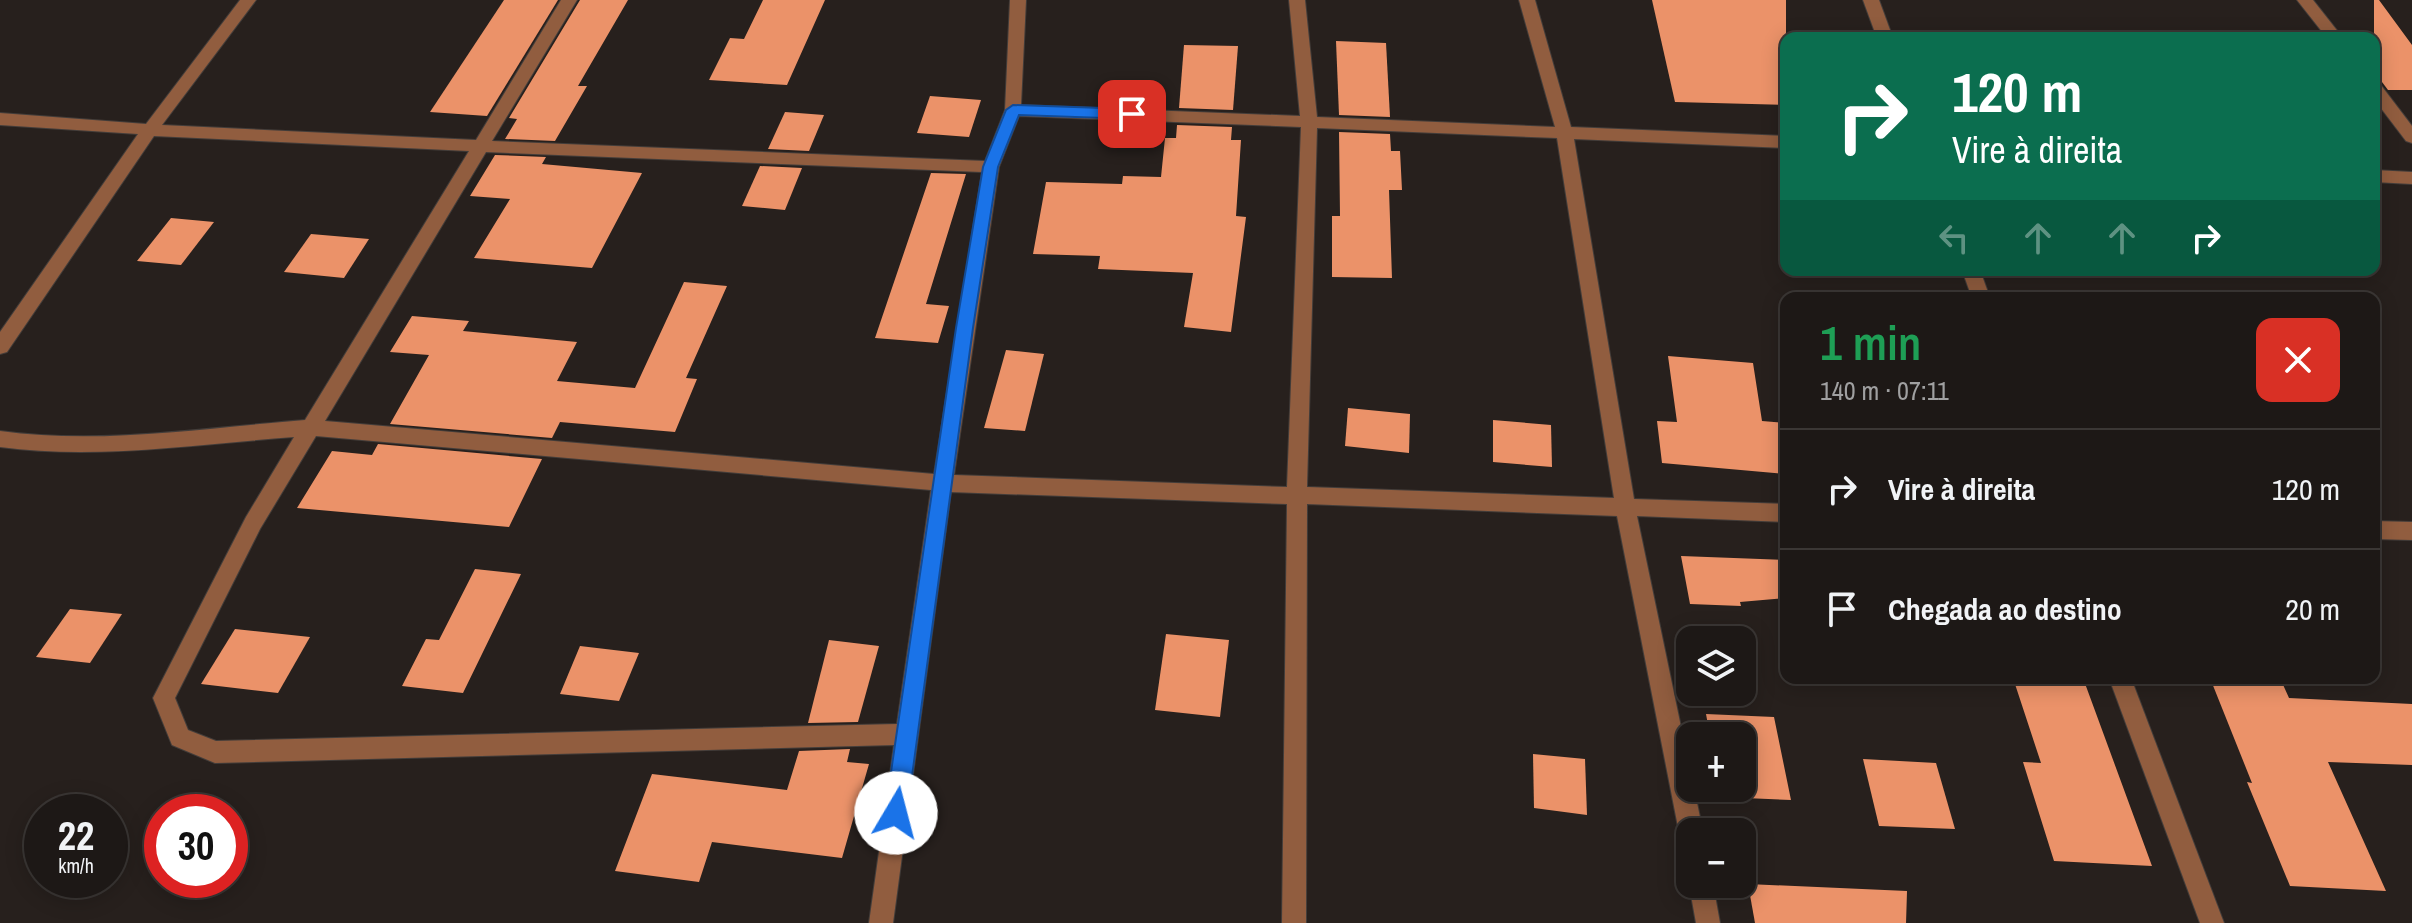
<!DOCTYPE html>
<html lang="pt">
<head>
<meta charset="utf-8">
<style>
  body { margin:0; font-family:"Archivo Narrow",sans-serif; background:#2a2523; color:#f1f3f6; height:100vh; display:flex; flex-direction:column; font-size:30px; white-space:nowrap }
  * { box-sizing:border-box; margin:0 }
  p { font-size:26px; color:#a0a0a1 }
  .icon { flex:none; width:44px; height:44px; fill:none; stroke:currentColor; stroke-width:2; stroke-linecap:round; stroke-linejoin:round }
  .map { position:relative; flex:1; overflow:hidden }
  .drawer { position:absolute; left:1780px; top:292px; width:600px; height:392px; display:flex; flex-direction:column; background:#1d1816; border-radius:16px; box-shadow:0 4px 20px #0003,0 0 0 2px #3b3735 }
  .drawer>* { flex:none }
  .top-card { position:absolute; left:1780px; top:32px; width:600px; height:244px; border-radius:16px; box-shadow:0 4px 20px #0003,0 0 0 2px #3b3735; background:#0b6e4f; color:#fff; overflow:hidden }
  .fabs { position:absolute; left:1676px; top:626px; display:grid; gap:16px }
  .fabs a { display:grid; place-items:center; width:80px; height:80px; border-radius:16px; background:#1d1816; box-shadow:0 4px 20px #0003,0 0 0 2px #3b3735; font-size:40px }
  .speed { position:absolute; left:24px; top:794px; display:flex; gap:16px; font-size:40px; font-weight:700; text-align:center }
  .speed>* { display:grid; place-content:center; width:104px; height:104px; border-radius:50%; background:#1d1816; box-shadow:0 4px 20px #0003,0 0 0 2px #3b3735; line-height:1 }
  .speed small { font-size:20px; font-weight:400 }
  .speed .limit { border:12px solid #d22; background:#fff; color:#111 }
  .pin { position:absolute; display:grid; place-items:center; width:68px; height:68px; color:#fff; margin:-34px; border-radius:16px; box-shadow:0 4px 12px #0006 }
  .me { position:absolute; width:88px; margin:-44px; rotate:8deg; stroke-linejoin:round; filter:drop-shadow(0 0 6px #0008) }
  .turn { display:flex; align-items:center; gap:28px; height:168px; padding:0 40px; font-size:36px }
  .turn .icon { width:104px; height:104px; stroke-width:2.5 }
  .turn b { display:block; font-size:56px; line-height:68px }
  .lanes { display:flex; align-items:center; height:76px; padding:0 40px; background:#0003; justify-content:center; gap:40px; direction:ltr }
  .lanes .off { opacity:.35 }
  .round { display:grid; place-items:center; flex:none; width:84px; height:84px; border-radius:16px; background:#2a2523 }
  .overview { display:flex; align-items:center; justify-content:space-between; height:136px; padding:0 40px }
  h1 { font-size:48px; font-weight:600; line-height:60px; color:#1e9e55 }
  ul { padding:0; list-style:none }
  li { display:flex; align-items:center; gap:24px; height:120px; padding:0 40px; border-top:2px solid #3b3735 }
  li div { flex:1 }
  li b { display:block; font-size:30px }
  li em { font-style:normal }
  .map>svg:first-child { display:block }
  .building { fill:#eb9269 }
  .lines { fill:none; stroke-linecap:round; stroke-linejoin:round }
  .minor-casing { stroke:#433d3a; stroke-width:2 }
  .minor { fill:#915d3f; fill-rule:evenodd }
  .route { fill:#1a73e8; stroke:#114b97; stroke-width:2 }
</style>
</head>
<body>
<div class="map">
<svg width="2412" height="923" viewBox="0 0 2412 923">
  <rect width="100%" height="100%" fill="#27201d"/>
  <g class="building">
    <path d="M 504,0 L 558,0 L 487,116 L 430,112 Z"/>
    <path d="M 580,0 L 628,0 L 578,86 L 587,86 L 555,141 L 505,139 L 517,119 L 509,118 Z"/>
    <path d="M 763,0 L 825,0 L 787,85 L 709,80 L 730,38 L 744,39 Z"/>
    <path d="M 1652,0 L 1786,0 L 1786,105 L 1675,102 Z"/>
    <path d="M 2374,0 L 2379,0 L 2412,45 L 2412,90 L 2388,90 L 2382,82 L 2374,80 Z"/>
    <path d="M 1336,41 L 1386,43 L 1390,117 L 1339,115 Z"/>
    <path d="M 1184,45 L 1238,46 L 1233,110 L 1179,108 Z"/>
    <path d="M 930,96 L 981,100 L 969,137 L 917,133 Z"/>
    <path d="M 785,112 L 824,115 L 809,151 L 768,149 Z"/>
    <path d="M 1177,125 L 1232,127 L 1231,140 L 1241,140 L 1236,216 L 1246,217 L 1231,332 L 1184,327 L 1193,273 L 1098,269 L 1100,256 L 1033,254 L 1046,182 L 1122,184 L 1123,176 L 1161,177 L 1165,138 L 1176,138 Z"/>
    <path d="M 1339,132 L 1390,134 L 1391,151 L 1400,151 L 1402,190 L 1389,190 L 1392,278 L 1332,277 L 1332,216 L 1340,216 Z"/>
    <path d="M 495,155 L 546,157 L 542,164 L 642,173 L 592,268 L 474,258 L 510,199 L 470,196 Z"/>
    <path d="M 760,166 L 802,168 L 785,210 L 742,206 Z"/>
    <path d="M 931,173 L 966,174 L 926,304 L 949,306 L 938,343 L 875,338 Z"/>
    <path d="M 171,218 L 214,222 L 181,265 L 137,261 Z"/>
    <path d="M 311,234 L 369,239 L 344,278 L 284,272 Z"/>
    <path d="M 684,282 L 727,286 L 686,378 L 697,379 L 675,432 L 560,422 L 552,438 L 390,424 L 429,355 L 390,352 L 412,316 L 469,321 L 463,331 L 577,342 L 557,381 L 635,388 Z"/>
    <path d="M 1006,350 L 1044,354 L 1025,431 L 984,428 Z"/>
    <path d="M 1668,356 L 1753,363 L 1762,421 L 1786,423 L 1786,474 L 1662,463 L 1657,421 L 1677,422 Z"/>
    <path d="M 1348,408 L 1410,414 L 1409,453 L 1345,446 Z"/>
    <path d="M 1493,420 L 1551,425 L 1552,467 L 1493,462 Z"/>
    <path d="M 378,444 L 542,459 L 509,527 L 297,508 L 332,451 L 372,455 Z"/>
    <path d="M 1681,556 L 1786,560 L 1786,598 L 1740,602 L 1741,606 L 1690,604 Z"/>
    <path d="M 475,569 L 521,574 L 463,693 L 402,686 L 426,639 L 439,640 Z"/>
    <path d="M 70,609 L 122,614 L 90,663 L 36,657 Z"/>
    <path d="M 235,629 L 310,637 L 278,693 L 201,684 Z"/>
    <path d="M 1166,634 L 1229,640 L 1220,717 L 1155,710 Z"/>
    <path d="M 829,640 L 879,646 L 858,722 L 808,723 Z"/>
    <path d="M 580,646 L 639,653 L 619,701 L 560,694 Z"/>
    <path d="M 2013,678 L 2083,678 L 2152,866 L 2054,861 L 2023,762 L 2041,763 Z"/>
    <path d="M 2210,678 L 2280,678 L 2289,698 L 2412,704 L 2412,765 L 2328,762 L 2386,891 L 2290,886 L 2247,782 L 2252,783 Z"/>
    <path d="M 1706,714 L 1774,717 L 1791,800 L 1721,797 L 1719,788 L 1742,788 L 1742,736 L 1710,736 Z"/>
    <path d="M 850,749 L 847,762 L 869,764 L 842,858 L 712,842 L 699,882 L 615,871 L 652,774 L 787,790 L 799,751 Z"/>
    <path d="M 1533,754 L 1585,759 L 1587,815 L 1534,808 Z"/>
    <path d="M 1863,759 L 1936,763 L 1955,829 L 1879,826 Z"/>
    <path d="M 1748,884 L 1907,891 L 1906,923 L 1755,923 Z"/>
  </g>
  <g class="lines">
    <g class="minor-casing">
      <g id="minor">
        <path d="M 240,0 L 256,0 L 162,125 L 476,140 L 561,0 L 577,0 L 492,141 L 985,161 L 1005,110 L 1010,0 L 1026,0 L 1021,105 L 1300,116 L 1289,0 L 1305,0 L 1317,117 L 1555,127 L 1519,0 L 1535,0 L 1571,127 L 1786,136 L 1786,148 L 1574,139 L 1634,499 L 1786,504 L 1786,522 L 1637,516 L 1690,770 L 1690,788 L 1694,788 L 1703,832 L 1690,832 L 1690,843 L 1683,840 L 1679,832 L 1617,516 L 1307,504 L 1306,923 L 1282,923 L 1287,504 L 951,492 L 893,923 L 869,923 L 894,745 L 215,763 L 172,745 L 153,698 L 246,517 L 294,437 C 198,444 96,460 0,447 L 0,431 C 99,445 205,428 305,420 L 469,151 L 154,136 L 7,352 L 0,354 L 0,332 L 138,134 L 0,125 L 0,113 L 146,124 ZM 1019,116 L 1301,127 L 1287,487 L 954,475 L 999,167 ZM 1317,128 L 1557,138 L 1614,498 L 1307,487 ZM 486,152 L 982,172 L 934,474 L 325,421 ZM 316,436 L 931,490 L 897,724 L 216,741 L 188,730 L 175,698 L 260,529 Z"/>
        <path d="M 1863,0 L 1879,0 L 1893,38 L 1877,38 Z"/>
        <path d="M 2297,0 L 2313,0 L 2343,38 L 2327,38 Z"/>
        <path d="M 2374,83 L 2380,84 L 2412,126 L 2412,143 L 2406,141 L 2374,99 Z"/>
        <path d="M 2374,170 L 2412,172 L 2412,184 L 2374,182 Z"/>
        <path d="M 1962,270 L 1980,270 L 1990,298 L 1972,298 Z"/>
        <path d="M 2374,521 L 2412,522 L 2412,540 L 2374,539 Z"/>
        <path d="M 2109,678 L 2131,678 L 2224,923 L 2200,923 Z"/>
        <path d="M 1690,881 L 1690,884 L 1713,884 L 1720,923 L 1696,923 L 1689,884 Z"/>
      </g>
    </g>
    <use href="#minor" class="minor"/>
  </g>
  <path class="route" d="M 1013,105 L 1132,109 L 1139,114 L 1132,119 L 1019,115 L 998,167 L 973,328 L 907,813 L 904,821 L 896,824 L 888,821 L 885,813 L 956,328 L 983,167 L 1006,110 Z"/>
</svg>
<div class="fabs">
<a><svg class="icon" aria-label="layers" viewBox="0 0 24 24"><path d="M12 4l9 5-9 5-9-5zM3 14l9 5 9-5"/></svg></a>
<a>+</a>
<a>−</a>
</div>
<div class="speed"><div>22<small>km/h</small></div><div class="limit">30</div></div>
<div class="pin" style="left:1132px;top:114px;background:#d93025"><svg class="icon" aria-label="arrive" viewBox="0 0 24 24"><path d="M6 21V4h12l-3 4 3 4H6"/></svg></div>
<svg class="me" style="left:896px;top:813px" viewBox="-20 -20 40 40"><circle r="19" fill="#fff"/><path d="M0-13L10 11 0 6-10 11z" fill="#1a73e8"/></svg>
<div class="top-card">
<div class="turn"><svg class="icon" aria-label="right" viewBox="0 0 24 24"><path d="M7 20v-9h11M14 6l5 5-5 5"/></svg><div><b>120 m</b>Vire à direita</div></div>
<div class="lanes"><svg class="icon off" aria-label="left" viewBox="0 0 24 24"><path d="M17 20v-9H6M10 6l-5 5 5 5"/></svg><svg class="icon off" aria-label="ahead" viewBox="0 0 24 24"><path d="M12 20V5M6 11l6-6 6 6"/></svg><svg class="icon off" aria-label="ahead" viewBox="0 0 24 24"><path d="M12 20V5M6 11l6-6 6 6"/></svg><svg class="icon" aria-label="right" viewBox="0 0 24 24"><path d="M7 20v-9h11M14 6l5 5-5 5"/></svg></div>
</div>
<section class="drawer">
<div class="overview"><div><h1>1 min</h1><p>140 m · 07:11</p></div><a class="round" style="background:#d93025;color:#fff"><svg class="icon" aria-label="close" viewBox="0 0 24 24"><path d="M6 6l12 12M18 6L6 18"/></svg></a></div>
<ul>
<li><svg class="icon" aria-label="right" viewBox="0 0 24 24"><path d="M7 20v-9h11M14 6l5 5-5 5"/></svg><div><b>Vire à direita</b></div><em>120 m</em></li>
<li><svg class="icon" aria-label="arrive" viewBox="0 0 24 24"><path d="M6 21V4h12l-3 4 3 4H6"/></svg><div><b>Chegada ao destino</b></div><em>20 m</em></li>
</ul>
</section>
</div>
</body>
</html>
